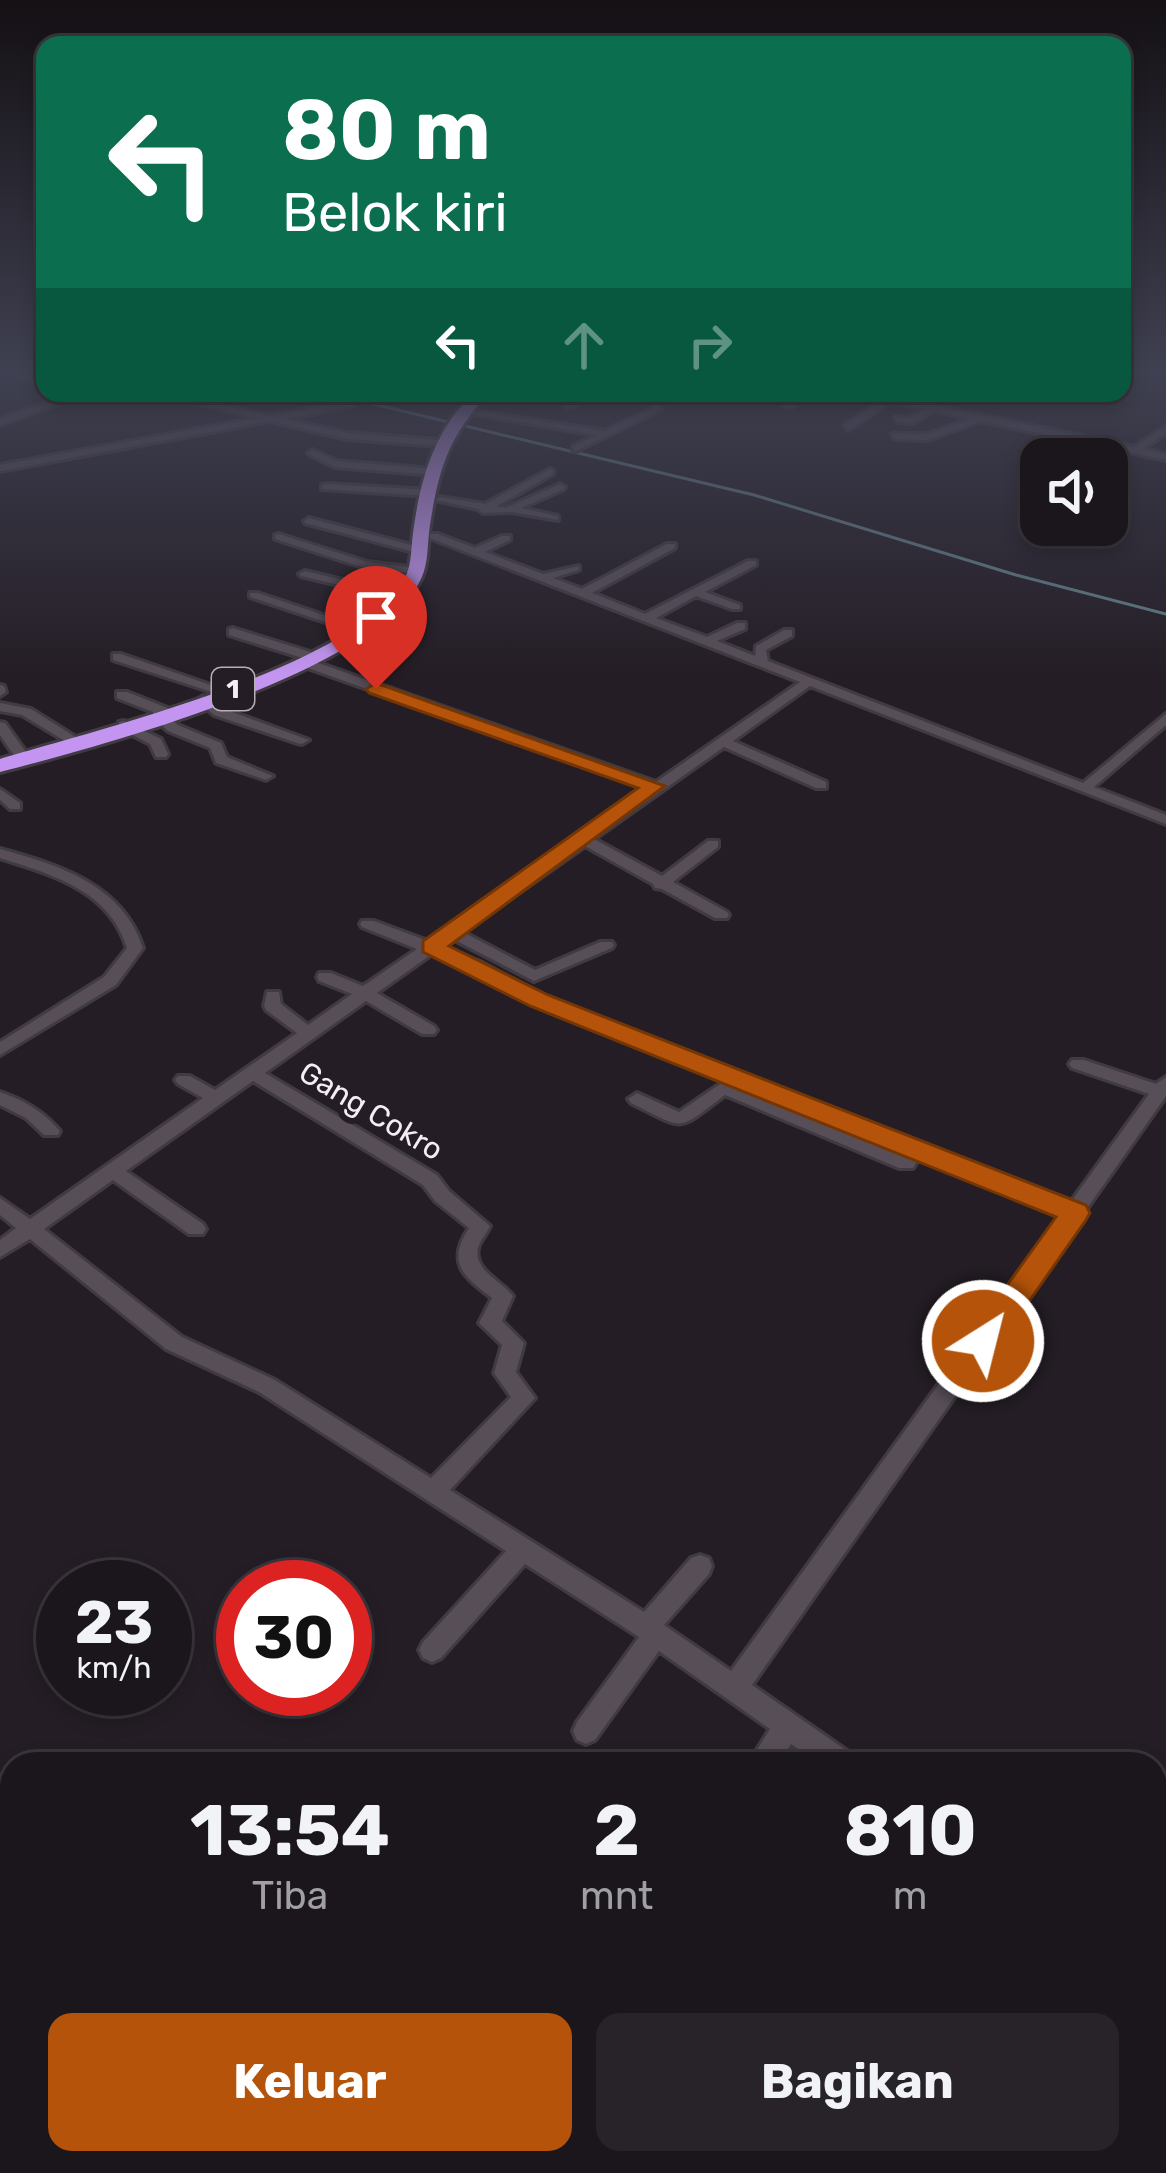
<!DOCTYPE html>
<html lang="id">
<head>
<meta charset="utf-8">
<style>
  body { margin:0; font-family:Rubik,sans-serif; background:#282329; color:#f1f3f6; height:100vh; display:flex; flex-direction:column; font-size:45px; white-space:nowrap }
  * { box-sizing:border-box; margin:0 }
  p { font-size:39px; color:#a09fa3 }
  .icon { flex:none; width:66px; height:66px; fill:none; stroke:currentColor; stroke-width:2; stroke-linecap:round; stroke-linejoin:round }
  .map { position:relative; flex:1; overflow:hidden }
  .details { position:absolute; left:0px; top:1752px; width:1167px; height:423px; display:flex; flex-direction:column; background:#1b161c; border-radius:36px 36px 0 0; box-shadow:0 6px 18px #0003,0 0 0 3px #39353b }
  .details>* { flex:none }
  .hud { position:absolute; left:36px; top:36px; width:1095px; height:366px; border-radius:24px; box-shadow:0 6px 18px #0003,0 0 0 3px #39353b; background:#0b6e4f; color:#fff; overflow:hidden }
  .controls { position:absolute; left:1020px; top:438px; display:grid; gap:24px }
  .controls a { display:grid; place-items:center; width:108px; height:108px; border-radius:24px; background:#1b161c; box-shadow:0 6px 18px #0003,0 0 0 3px #39353b; font-size:60px }
  .speed { position:absolute; left:36px; top:1560px; display:flex; gap:24px; font-size:60px; font-weight:700; text-align:center }
  .speed>* { display:grid; place-content:center; width:156px; height:156px; border-radius:50%; background:#1b161c; box-shadow:0 6px 18px #0003,0 0 0 3px #39353b; line-height:1 }
  .speed small { font-size:30px; font-weight:400 }
  .speed .limit { border:18px solid #d22; background:#fff; color:#111 }
  .pin { position:absolute; display:grid; place-items:center; width:102px; height:102px; color:#fff; margin:-123px -51px; border-radius:50% 50% 50% 0; rotate:-45deg; box-shadow:0 0 12px #0007 }
  .pin .icon { rotate:45deg }
  .me { position:absolute; width:132px; margin:-66px; rotate:36deg; stroke-linejoin:round; filter:drop-shadow(0 0 9px #0008) }
  .turn { display:flex; align-items:center; gap:42px; height:252px; padding:0 48px; font-size:54px }
  .turn .icon { width:156px; height:156px; stroke-width:2.5 }
  .turn b { display:block; font-size:84px; line-height:102px }
  .lanes { display:flex; align-items:center; height:114px; padding:0 48px; background:#0003; justify-content:center; gap:60px; direction:ltr }
  .lanes .off { opacity:.35 }
  .eta { display:flex; justify-content:space-evenly; align-items:center; height:204px; text-align:center }
  .eta b { font-size:72px; font-weight:700; line-height:84px }
  .button { display:flex; gap:24px; margin-top:auto; padding:24px 48px }
  .button a { flex:1; height:138px; border-radius:24px; background:#b45309; color:#fff; font-size:48px; font-weight:700; line-height:138px; text-align:center }
  .button a+a { background:#282329; color:#f1f3f6 }
  .map>svg:first-child { display:block }
  .lines { fill:none; stroke-linecap:round; stroke-linejoin:round }
  .stream { stroke:#607d85; stroke-width:3 }
  .minor-casing { stroke:#403a41; stroke-width:6 }
  .highway-casing { stroke:#403a41; stroke-width:6 }
  .minor { fill:#574e58; fill-rule:evenodd }
  .highway { fill:#c395f1; fill-rule:evenodd }
  .route { fill:#b45309; stroke:#753606; stroke-width:3 }
  .labels { text-anchor:middle; stroke-width:12; stroke-linejoin:round; paint-order:stroke }
  .shield { fill:#241d25; stroke:#b5afb6; stroke-width:3 }
  .shield-label { font-size:27px; font-weight:bold; fill:#f3eef4 }
  .street-label { font-size:30px; fill:#f3eef4; stroke:#241d25 }
</style>
</head>
<body>
<div class="map">
<svg width="1166" height="2173" viewBox="0 0 1166 2173">
  <rect width="100%" height="100%" fill="#241d25"/>
  <g class="lines">
    <path class="stream" d="M 327,393 L 754,495 L 1016,575 L 1166,614"/>
    <g class="minor-casing">
      <g id="minor">
        <path d="M 6,372 L 18,372 L 45,379 L 45,385 Z"/>
        <path d="M 76,393 L 88,393 L 0,425 L 0,419 Z"/>
        <path d="M 153,393 L 169,393 L 270,416 L 351,401 L 354,406 L 284,419 L 347,433 L 441,440 L 446,443 L 441,446 L 347,439 L 270,421 L 0,471 L 0,465 L 257,418 Z"/>
        <path d="M 432,393 L 450,393 L 478,400 L 474,403 Z"/>
        <path d="M 585,393 L 595,393 L 571,408 L 564,406 Z"/>
        <path d="M 620,393 L 634,393 L 657,399 L 662,409 L 576,451 L 573,450 L 573,446 L 597,435 L 466,413 L 470,410 L 605,431 L 653,408 L 650,403 Z"/>
        <path d="M 804,393 L 890,396 L 1134,447 L 1166,426 L 1166,433 L 1143,449 L 1166,454 L 1166,460 L 980,421 L 928,440 L 895,439 L 892,434 L 928,434 L 970,419 L 934,411 L 913,423 L 898,422 L 895,417 L 909,418 L 925,409 L 891,402 L 848,430 L 845,425 L 881,401 L 812,396 L 790,408 L 783,406 Z"/>
        <path d="M 313,450 L 337,461 L 435,469 L 440,472 L 435,475 L 335,467 L 310,455 L 308,453 Z"/>
        <path d="M 550,469 L 553,470 L 553,474 L 497,506 L 506,508 L 560,484 L 565,487 L 564,489 L 521,508 L 558,516 L 558,520 L 512,512 L 483,513 L 478,509 L 435,500 L 440,497 L 485,504 Z"/>
        <path d="M 326,484 L 430,490 L 435,493 L 430,496 L 322,489 L 322,485 Z"/>
        <path d="M 309,518 L 426,549 L 427,551 L 422,554 L 305,523 L 304,521 Z"/>
        <path d="M 279,534 L 367,562 L 416,568 L 422,571 L 416,574 L 362,567 L 275,539 L 275,535 Z"/>
        <path d="M 430,534 L 438,534 L 475,548 L 502,536 L 510,536 L 510,540 L 485,552 L 543,574 L 579,566 L 579,570 L 553,578 L 582,589 L 667,544 L 675,544 L 675,548 L 592,593 L 645,614 L 748,561 L 756,561 L 756,565 L 705,592 L 740,605 L 740,609 L 732,609 L 696,596 L 656,618 L 707,637 L 737,623 L 745,623 L 745,629 L 717,641 L 755,656 L 756,646 L 784,630 L 792,630 L 792,636 L 766,650 L 768,661 L 1083,783 L 1166,714 L 1166,725 L 1094,787 L 1166,815 L 1166,824 L 810,686 L 733,741 L 826,782 L 826,788 L 816,788 L 724,747 L 594,839 L 662,876 L 708,841 L 718,841 L 718,847 L 673,882 L 727,912 L 729,915 L 727,918 L 715,918 L 662,889 L 655,888 L 653,884 L 585,846 L 463,932 L 535,970 L 600,942 L 612,942 L 614,945 L 612,948 L 534,981 L 453,939 L 442,947 L 480,962 L 545,997 L 1070,1203 L 1149,1094 L 1072,1068 L 1069,1064 L 1072,1060 L 1084,1060 L 1156,1084 L 1166,1077 L 1166,1096 L 752,1685 L 853,1755 L 857,1764 L 820,1764 L 791,1744 L 778,1764 L 748,1764 L 770,1729 L 659,1651 L 595,1740 L 586,1744 L 577,1740 L 573,1731 L 577,1722 L 639,1637 L 525,1564 L 441,1658 L 432,1662 L 423,1658 L 419,1650 L 423,1642 L 506,1551 L 259,1392 L 166,1349 L 30,1239 L 0,1257 L 0,1240 L 16,1228 L 0,1215 L 0,1198 L 30,1219 L 203,1098 L 178,1084 L 175,1080 L 178,1076 L 190,1076 L 215,1090 L 297,1033 L 266,1010 L 264,1006 L 267,992 L 279,992 L 281,1004 L 308,1025 L 352,994 L 319,981 L 317,977 L 319,973 L 331,973 L 363,986 L 417,949 L 362,927 L 360,924 L 362,921 L 374,921 L 428,941 L 574,839 L 576,835 L 582,834 L 647,788 L 302,666 L 302,660 L 310,660 L 656,782 L 800,682 L 430,538 ZM 432,954 L 468,968 L 533,1005 L 904,1152 L 723,1082 L 679,1112 L 637,1093 L 628,1099 L 631,1103 C 686,1130 675,1133 725,1095 L 899,1168 L 913,1168 L 919,1158 L 1061,1215 L 731,1671 L 664,1625 L 709,1574 L 712,1566 L 709,1558 L 700,1555 L 691,1558 L 644,1612 L 450,1490 L 535,1398 L 516,1372 L 524,1343 L 502,1321 L 513,1296 C 502,1281 470,1269 479,1245 C 482,1238 487,1233 490,1226 L 449,1191 L 437,1175 L 265,1073 L 366,1001 L 422,1034 L 434,1034 L 437,1030 L 434,1026 L 377,993 ZM 253,1081 L 423,1185 L 435,1201 L 469,1228 C 446,1263 463,1276 492,1298 L 479,1323 L 502,1345 L 494,1373 L 511,1397 L 431,1478 L 275,1380 L 182,1337 L 44,1229 L 113,1180 L 189,1234 L 203,1234 L 206,1229 L 203,1224 L 126,1171 Z"/>
        <path d="M 305,571 L 406,595 L 408,597 L 402,600 L 301,576 L 299,574 Z"/>
        <path d="M 250,593 L 258,593 L 371,631 L 361,634 L 250,597 Z"/>
        <path d="M 233,628 L 320,655 L 322,658 L 312,661 L 229,635 L 229,629 Z"/>
        <path d="M 113,654 L 121,654 L 231,692 L 221,695 L 113,660 Z"/>
        <path d="M 0,685 L 4,686 L 6,692 L 0,696 Z"/>
        <path d="M 117,692 L 127,692 L 170,709 L 171,712 L 167,715 L 178,725 L 221,743 L 227,757 L 273,776 L 266,780 L 216,763 L 210,748 L 168,731 L 153,717 L 153,712 L 117,698 Z"/>
        <path d="M 203,696 L 224,709 L 309,740 L 302,744 L 297,743 L 214,715 L 197,700 Z"/>
        <path d="M 0,703 L 31,709 L 82,741 L 75,745 L 70,744 L 22,715 L 0,711 Z"/>
        <path d="M 124,721 L 161,739 L 168,754 L 166,757 L 156,757 L 150,744 L 119,728 L 119,722 Z"/>
        <path d="M 0,722 L 5,723 L 28,755 L 28,761 L 18,761 L 0,735 Z"/>
        <path d="M 0,789 L 20,803 L 20,809 L 10,809 L 0,800 Z"/>
        <path d="M 0,849 C 59,865 123,885 143,948 L 116,985 L 0,1055 L 0,1042 L 104,977 L 127,948 C 109,890 53,875 0,858 Z"/>
        <path d="M 0,1092 C 24,1100 44,1112 60,1131 L 58,1135 L 44,1135 L 26,1118 L 0,1105 Z"/>
        <path d="M 729,2163 L 762,2163 L 758,2173 L 725,2173 Z"/>
        <path d="M 766,2163 L 804,2163 L 808,2173 L 770,2173 Z"/>
      </g>
    </g>
    <g class="highway-casing">
      <path id="highway" d="M 474,393 L 489,393 C 449,436 439,467 430,525 C 427,543 429,563 421,579 C 377,672 98,747 0,772 L 0,759 C 95,730 359,667 405,578 C 412,564 411,547 413,533 C 420,480 434,430 474,393 Z"/>
    </g>
    <use href="#minor" class="minor"/>
    <use href="#highway" class="highway"/>
  </g>
  <linearGradient id="sky" x2="0" y2="1"><stop stop-color="#141014"/><stop offset="0.55" stop-color="#3f4051"/><stop offset="1" stop-color="#3f4051" stop-opacity="0"/></linearGradient>
  <rect width="1166" height="676" fill="url(#sky)"/>
  <path class="route" d="M 376,683 L 665,786 L 449,946 L 548,995 L 1086,1205 L 1090,1213 L 1086,1220 L 995,1350 L 983,1353 L 972,1350 L 967,1341 L 1056,1217 L 530,1006 L 423,952 L 423,941 L 638,788 L 369,693 L 366,689 Z"/>
  <g class="labels">
    <rect class="shield" x="212" y="668" width="42" height="42" rx="9"/>
    <g class="shield-label">
      <text x="233" y="698">1</text>
    </g>
    <g class="street-label">
      <text transform="translate(371 1111) rotate(31)" y="10">Gang Cokro</text>
    </g>
  </g>
</svg>
<div class="controls">
<a><svg class="icon" aria-label="sound" viewBox="0 0 24 24"><path d="M4 9h4l5-4v14l-5-4H4zM17 9q2 3 0 6"/></svg></a>
</div>
<div class="speed"><div>23<small>km/h</small></div><div class="limit">30</div></div>
<div class="pin" style="left:376px;top:689px;background:#d93025"><svg class="icon" aria-label="arrive" viewBox="0 0 24 24"><path d="M6 21V4h12l-3 4 3 4H6"/></svg></div>
<svg class="me" style="left:983px;top:1341px" viewBox="-20 -20 40 40"><circle r="17" fill="#b45309" stroke="#fff" stroke-width="3"/><path d="M0-11L8 9 0 5-8 9z" fill="#fff"/></svg>
<div class="hud">
<div class="turn"><svg class="icon" aria-label="left" viewBox="0 0 24 24"><path d="M17 20v-9H6M10 6l-5 5 5 5"/></svg><div><b>80 m</b>Belok kiri</div></div>
<div class="lanes"><svg class="icon" aria-label="left" viewBox="0 0 24 24"><path d="M17 20v-9H6M10 6l-5 5 5 5"/></svg><svg class="icon off" aria-label="ahead" viewBox="0 0 24 24"><path d="M12 20V5M6 11l6-6 6 6"/></svg><svg class="icon off" aria-label="right" viewBox="0 0 24 24"><path d="M7 20v-9h11M14 6l5 5-5 5"/></svg></div>
</div>
<section class="details">
<div class="eta">
<div><b>13:54</b><p>Tiba</p></div>
<div><b>2</b><p>mnt</p></div>
<div><b>810</b><p>m</p></div>
</div>
<div class="button"><a>Keluar</a><a>Bagikan</a></div>
</section>
</div>
</body>
</html>
